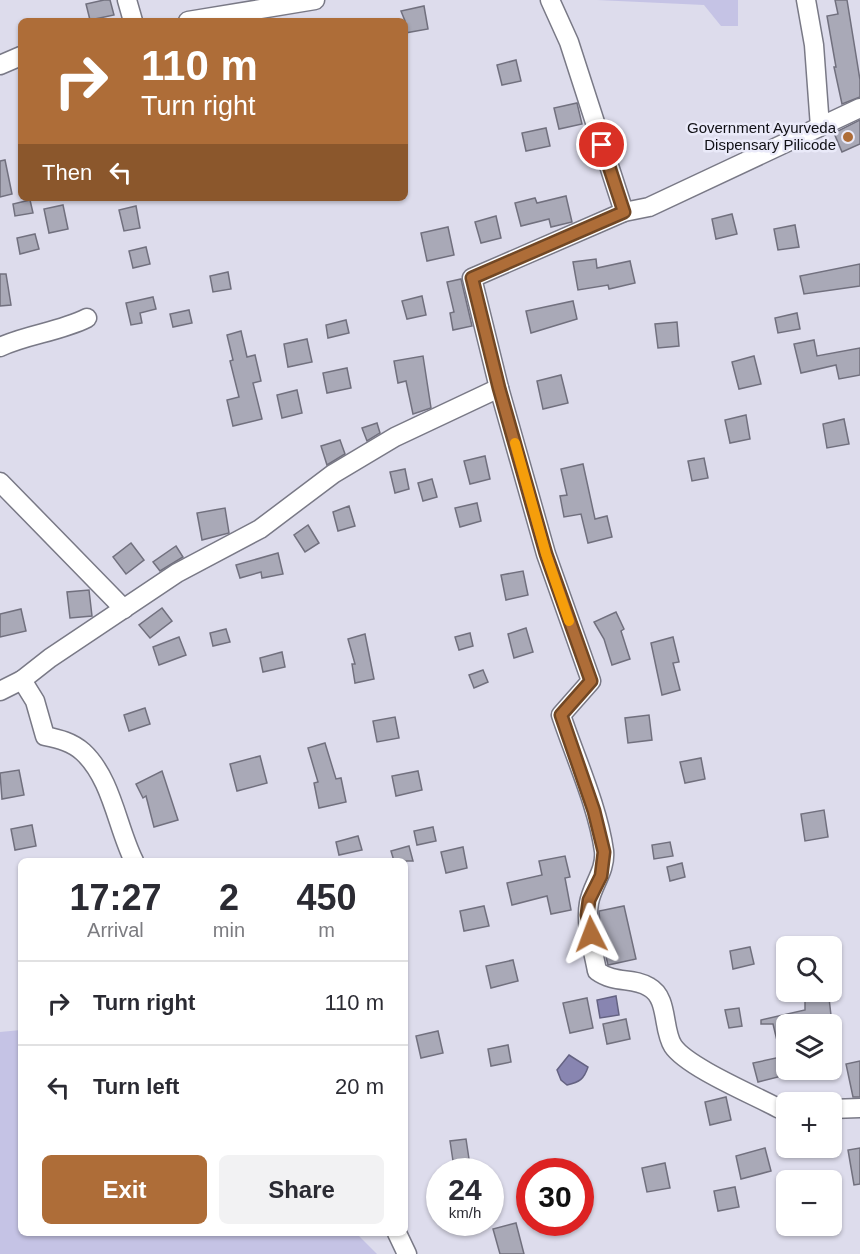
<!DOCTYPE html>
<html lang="en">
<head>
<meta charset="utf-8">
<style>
  body { margin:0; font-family:Arial,sans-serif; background:#f2f2f3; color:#2b2b33; height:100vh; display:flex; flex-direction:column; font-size:22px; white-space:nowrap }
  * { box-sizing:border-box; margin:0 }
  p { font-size:20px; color:#7c7c81 }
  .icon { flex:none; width:33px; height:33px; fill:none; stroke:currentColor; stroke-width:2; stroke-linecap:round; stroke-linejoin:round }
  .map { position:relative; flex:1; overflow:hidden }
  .sheet { position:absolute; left:18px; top:858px; width:390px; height:378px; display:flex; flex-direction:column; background:#fff; border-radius:9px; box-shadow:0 2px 4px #0004 }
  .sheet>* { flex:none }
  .banner { position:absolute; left:18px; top:18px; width:390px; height:183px; border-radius:9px; box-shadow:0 2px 4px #0004; background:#ae6d38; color:#fff; overflow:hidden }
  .fabs { position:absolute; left:776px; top:936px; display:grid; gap:12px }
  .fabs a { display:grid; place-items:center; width:66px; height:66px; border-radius:9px; background:#fff; box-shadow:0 2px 4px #0004; font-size:30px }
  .speed { position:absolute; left:426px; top:1158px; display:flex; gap:12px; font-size:30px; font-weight:700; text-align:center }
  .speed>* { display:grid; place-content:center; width:78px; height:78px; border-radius:50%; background:#fff; box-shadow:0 2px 4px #0004; line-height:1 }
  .speed small { font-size:15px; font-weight:400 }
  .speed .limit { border:9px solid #d22; background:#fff; color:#111 }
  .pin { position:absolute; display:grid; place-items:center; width:51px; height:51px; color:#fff; margin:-26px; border:3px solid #fff; border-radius:50%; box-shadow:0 2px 6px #0007 }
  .me { position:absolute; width:66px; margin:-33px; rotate:357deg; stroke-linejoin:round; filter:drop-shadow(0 0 4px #0008) }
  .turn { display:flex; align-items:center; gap:21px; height:126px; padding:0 24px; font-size:27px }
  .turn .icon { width:78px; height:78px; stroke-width:2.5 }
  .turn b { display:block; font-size:42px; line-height:51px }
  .then { display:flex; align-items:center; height:57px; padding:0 24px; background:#0003; gap:12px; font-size:22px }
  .eta { display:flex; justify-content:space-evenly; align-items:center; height:102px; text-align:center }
  .eta b { font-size:36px; font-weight:700; line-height:42px }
  .primary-button { display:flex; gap:12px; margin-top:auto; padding:12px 24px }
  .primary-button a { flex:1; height:69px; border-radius:9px; background:#ae6d38; color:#fff; font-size:24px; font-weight:700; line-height:69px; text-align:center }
  .primary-button a+a { background:#f2f2f3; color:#2b2b33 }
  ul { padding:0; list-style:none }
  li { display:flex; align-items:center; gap:18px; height:84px; padding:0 24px; border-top:2px solid #e1e1e2 }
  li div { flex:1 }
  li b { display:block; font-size:22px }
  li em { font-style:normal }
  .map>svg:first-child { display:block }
  .green { fill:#c5c3e5 }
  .water { fill:#8885b1; stroke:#646282; stroke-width:1.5 }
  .building { fill:#a9a9b7; stroke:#71707e; stroke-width:1.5 }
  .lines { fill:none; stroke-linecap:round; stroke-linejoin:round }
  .minor-casing { stroke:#797986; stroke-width:21 }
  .minor { stroke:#fff; stroke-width:18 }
  .route-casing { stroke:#714724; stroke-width:15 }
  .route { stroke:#ae6d38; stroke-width:10 }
  .slow { stroke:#f59e0b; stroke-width:10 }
  .poi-dot { fill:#ae6d38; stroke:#eaeaf9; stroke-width:2 }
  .labels { text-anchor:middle; stroke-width:5; stroke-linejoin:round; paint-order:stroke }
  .poi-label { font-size:15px; fill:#101015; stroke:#eaeaf9; text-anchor:end }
</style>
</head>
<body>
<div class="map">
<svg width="860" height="1254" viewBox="0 0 860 1254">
  <rect width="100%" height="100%" fill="#dddcec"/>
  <g class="green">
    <path d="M 597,0 L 738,0 L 738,26 L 721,26 L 704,5 Z"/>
    <path d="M 21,1030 L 21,1233 L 356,1233 L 377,1254 L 0,1254 L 0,1032 Z"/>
  </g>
  <g class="water">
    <path d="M 616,996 L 619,1015 L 600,1018 L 597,1000 Z"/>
    <path d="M 569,1055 L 588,1067 C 584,1079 580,1082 567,1085 L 561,1080 L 557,1070 Z"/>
  </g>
  <g class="building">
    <path d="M 104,0 L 110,0 L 114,15 L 90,20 L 86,4 Z"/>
    <path d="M 835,0 L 847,0 L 860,80 L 860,97 L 842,104 L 834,67 L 836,67 L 827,16 L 838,14 Z"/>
    <path d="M 424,6 L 428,29 L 405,33 L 405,21 L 401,11 Z"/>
    <path d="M 516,60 L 521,81 L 502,85 L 497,65 Z"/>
    <path d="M 577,103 L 582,124 L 559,129 L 554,108 Z"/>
    <path d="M 860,120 L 860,144 L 842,152 L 834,133 Z"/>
    <path d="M 546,128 L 550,146 L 526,151 L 522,133 Z"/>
    <path d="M 5,160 L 12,194 L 0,197 L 0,161 Z"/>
    <path d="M 566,196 L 572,222 L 551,227 L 549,219 L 521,226 L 515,203 L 535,198 L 537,203 Z"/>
    <path d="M 30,200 L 33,213 L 15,216 L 13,204 Z"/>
    <path d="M 63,205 L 68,229 L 49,233 L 44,209 Z"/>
    <path d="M 136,206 L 140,228 L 124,231 L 119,210 Z"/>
    <path d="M 732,214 L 737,234 L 716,239 L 712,219 Z"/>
    <path d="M 496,216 L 501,238 L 481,243 L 475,222 Z"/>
    <path d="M 795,225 L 799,247 L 778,250 L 774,229 Z"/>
    <path d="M 448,227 L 454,255 L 427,261 L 421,233 Z"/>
    <path d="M 35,234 L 39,249 L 20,254 L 17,238 Z"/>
    <path d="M 146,247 L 150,264 L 133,268 L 129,251 Z"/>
    <path d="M 596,259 L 597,268 L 630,261 L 635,283 L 609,289 L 608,285 L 578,290 L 573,262 Z"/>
    <path d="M 860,264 L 860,286 L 804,294 L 800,276 Z"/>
    <path d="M 228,272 L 231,289 L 213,292 L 210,276 Z"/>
    <path d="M 0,274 L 6,274 L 11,305 L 0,306 Z"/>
    <path d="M 461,279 L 472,326 L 453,330 L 450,313 L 454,312 L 447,282 Z"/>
    <path d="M 422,296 L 426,315 L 407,319 L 402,301 Z"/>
    <path d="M 153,297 L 156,309 L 140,313 L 142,323 L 131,325 L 126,303 Z"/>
    <path d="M 573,301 L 577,319 L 531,333 L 526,311 Z"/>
    <path d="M 189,310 L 192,323 L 173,327 L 170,314 Z"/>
    <path d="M 797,313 L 800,329 L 778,333 L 775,318 Z"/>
    <path d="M 346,320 L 349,333 L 328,338 L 326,325 Z"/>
    <path d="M 677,322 L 679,346 L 658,348 L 655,324 Z"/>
    <path d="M 241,331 L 247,357 L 255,355 L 261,381 L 253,383 L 262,419 L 233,426 L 227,400 L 239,397 L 230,361 L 233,360 L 227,335 Z"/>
    <path d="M 307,339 L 312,362 L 288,367 L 284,344 Z"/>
    <path d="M 814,340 L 817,356 L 860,348 L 860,375 L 839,379 L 836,365 L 801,373 L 794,344 Z"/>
    <path d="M 423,356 L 431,408 L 413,414 L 406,381 L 398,383 L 394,361 Z"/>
    <path d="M 754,356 L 761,384 L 739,389 L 732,362 Z"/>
    <path d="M 347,368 L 351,388 L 327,393 L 323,373 Z"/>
    <path d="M 561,375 L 568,403 L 543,409 L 537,381 Z"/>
    <path d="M 297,390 L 302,413 L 282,418 L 277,395 Z"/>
    <path d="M 746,415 L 750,439 L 730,443 L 725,420 Z"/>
    <path d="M 844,419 L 849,444 L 827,448 L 823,424 Z"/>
    <path d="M 377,423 L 380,433 L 367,441 L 362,428 Z"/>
    <path d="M 340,440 L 345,454 L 327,465 L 321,446 Z"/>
    <path d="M 485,456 L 490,479 L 470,484 L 464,461 Z"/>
    <path d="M 704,458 L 708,478 L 692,481 L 688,461 Z"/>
    <path d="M 583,464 L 595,519 L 607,516 L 612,537 L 588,543 L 581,514 L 564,517 L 560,496 L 567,495 L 561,469 Z"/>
    <path d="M 405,469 L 409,489 L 395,493 L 390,472 Z"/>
    <path d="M 432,479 L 437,497 L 423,501 L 418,483 Z"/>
    <path d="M 477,503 L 481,521 L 460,527 L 455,508 Z"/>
    <path d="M 349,506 L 355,526 L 338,531 L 333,512 Z"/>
    <path d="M 225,508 L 229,533 L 202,540 L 197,513 Z"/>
    <path d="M 308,525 L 319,543 L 305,552 L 294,535 Z"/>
    <path d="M 131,543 L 144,560 L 126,574 L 113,557 Z"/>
    <path d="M 176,546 L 183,557 L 160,571 L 153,562 Z"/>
    <path d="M 278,553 L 283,574 L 262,578 L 261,572 L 240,578 L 236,565 Z"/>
    <path d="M 523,571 L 528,595 L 506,600 L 501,575 Z"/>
    <path d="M 89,590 L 92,616 L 70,618 L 67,592 Z"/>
    <path d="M 162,608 L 172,621 L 150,638 L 139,625 Z"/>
    <path d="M 21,609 L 26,631 L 0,637 L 0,614 Z"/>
    <path d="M 616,612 L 624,629 L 621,631 L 630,659 L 612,665 L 604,639 L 594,622 Z"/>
    <path d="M 526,628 L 533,652 L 514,658 L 508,634 Z"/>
    <path d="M 226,629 L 230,642 L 213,646 L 210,633 Z"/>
    <path d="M 470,633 L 473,646 L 459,650 L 455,637 Z"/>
    <path d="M 365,634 L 374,679 L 355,683 L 352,664 L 355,664 L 348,639 Z"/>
    <path d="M 179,637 L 186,655 L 159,665 L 153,647 Z"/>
    <path d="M 673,637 L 679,662 L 673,663 L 680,690 L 662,695 L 651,643 Z"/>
    <path d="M 282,652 L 285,667 L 263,672 L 260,658 Z"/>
    <path d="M 483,670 L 488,682 L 474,688 L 469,675 Z"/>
    <path d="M 145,708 L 150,724 L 129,731 L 124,715 Z"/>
    <path d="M 649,715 L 652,740 L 628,743 L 625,718 Z"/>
    <path d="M 395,717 L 399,738 L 377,742 L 373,721 Z"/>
    <path d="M 325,743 L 336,779 L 341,778 L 346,802 L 319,808 L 314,783 L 318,782 L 308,748 Z"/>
    <path d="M 260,756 L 267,783 L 237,791 L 230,764 Z"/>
    <path d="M 701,758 L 705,779 L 685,783 L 680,762 Z"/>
    <path d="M 19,770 L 24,795 L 2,799 L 0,773 Z"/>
    <path d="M 162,771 L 178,820 L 154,827 L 146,796 L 143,798 L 136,784 Z"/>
    <path d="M 418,771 L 422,790 L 396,796 L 392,776 Z"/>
    <path d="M 824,810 L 828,837 L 805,841 L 801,814 Z"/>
    <path d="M 32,825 L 36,846 L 15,850 L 11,829 Z"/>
    <path d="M 433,827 L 436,841 L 417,845 L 414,831 Z"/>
    <path d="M 358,836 L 362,850 L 339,855 L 336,842 Z"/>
    <path d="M 670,842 L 673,856 L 654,859 L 652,845 Z"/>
    <path d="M 409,846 L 413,861 L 394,861 L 391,851 Z"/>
    <path d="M 463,847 L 467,868 L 446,873 L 441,852 Z"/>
    <path d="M 565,856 L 570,877 L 565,878 L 571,910 L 551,914 L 547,896 L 512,905 L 507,883 L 542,875 L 539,861 Z"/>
    <path d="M 682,863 L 685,877 L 670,881 L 667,867 Z"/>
    <path d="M 484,906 L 489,926 L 464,931 L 460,911 Z"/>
    <path d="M 624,906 L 636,959 L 608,965 L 601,935 L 599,911 Z"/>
    <path d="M 750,947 L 754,964 L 733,969 L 730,951 Z"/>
    <path d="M 513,960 L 518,981 L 491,988 L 486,966 Z"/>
    <path d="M 587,998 L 593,1028 L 570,1033 L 563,1003 Z"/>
    <path d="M 829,998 L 832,1024 L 786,1024 L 786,1075 L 758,1082 L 753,1063 L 781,1057 L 773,1024 L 761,1024 L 761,1020 L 805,1010 L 805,1000 Z"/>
    <path d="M 739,1008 L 742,1026 L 729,1028 L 725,1010 Z"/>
    <path d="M 626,1019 L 630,1039 L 607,1044 L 603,1024 Z"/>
    <path d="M 438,1031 L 443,1053 L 421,1058 L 416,1036 Z"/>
    <path d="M 508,1045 L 511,1062 L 491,1066 L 488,1049 Z"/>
    <path d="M 860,1061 L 860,1097 L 853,1097 L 846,1064 Z"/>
    <path d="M 726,1097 L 731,1120 L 710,1125 L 705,1102 Z"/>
    <path d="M 466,1139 L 469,1159 L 453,1161 L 450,1141 Z"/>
    <path d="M 765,1148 L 771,1171 L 741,1179 L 736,1156 Z"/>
    <path d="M 860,1148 L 860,1184 L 854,1185 L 848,1150 Z"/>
    <path d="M 665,1163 L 670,1188 L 647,1192 L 642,1168 Z"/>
    <path d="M 735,1187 L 739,1207 L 718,1211 L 714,1191 Z"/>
    <path d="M 516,1223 L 524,1254 L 500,1254 L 493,1229 Z"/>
  </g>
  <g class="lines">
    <g class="minor-casing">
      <g id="minor">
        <path d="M 127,0 L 133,21"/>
        <path d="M 550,0 L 569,42 L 624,212"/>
        <path d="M 806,0 L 814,45 L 820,127"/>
        <path d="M 188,21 L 315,0"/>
        <path d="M 0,65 L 21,56"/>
        <path d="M 0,347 C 28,334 59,332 87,318"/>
        <path d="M 499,388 L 546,554 L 591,681 L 561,715 C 575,757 598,807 604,851 C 606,871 592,885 589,903 C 585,925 593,949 597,971 C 615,984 633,977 649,987 C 669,998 662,1029 673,1046 C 687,1067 754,1095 780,1109 L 786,1109"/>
        <path d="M 0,482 L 124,609"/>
        <path d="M 22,680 L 35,701 L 45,736 C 59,739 72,742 83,752 C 112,779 117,827 134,861"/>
        <path d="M 0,691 L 22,680 L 50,658 L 177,573 L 260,529 L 333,474 L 395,437 L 499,388 L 472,278 L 624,212 L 649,207 L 860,108"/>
        <path d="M 831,1109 L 860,1108"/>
        <path d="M 397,1233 L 407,1254"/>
      </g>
    </g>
    <use href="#minor" class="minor"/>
  </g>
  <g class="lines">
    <g class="route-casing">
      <path id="route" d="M 591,934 L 587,915 L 589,900 L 601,876 L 604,852 L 594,811 L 561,715 L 591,681 L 546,554 L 499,388 L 472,278 L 624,212 L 602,145"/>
    </g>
    <use href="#route" class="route"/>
    <path class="slow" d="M 515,443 L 546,554 L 569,621"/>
  </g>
  <circle class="poi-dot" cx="848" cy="137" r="6"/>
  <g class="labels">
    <g class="poi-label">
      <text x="836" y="133">Government Ayurveda<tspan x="836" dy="17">Dispensary Pilicode</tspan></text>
    </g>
  </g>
</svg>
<div class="fabs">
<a><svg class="icon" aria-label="search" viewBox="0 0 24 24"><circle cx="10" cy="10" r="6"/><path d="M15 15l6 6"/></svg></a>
<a><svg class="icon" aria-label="layers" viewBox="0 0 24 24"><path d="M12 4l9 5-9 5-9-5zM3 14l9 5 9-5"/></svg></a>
<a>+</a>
<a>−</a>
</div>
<div class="speed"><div>24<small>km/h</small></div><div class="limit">30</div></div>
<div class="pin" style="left:602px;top:145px;background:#d93025"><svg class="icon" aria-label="arrive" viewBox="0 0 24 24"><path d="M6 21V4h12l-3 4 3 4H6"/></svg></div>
<svg class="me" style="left:591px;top:934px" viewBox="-20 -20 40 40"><path d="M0-17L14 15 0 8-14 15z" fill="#ae6d38" stroke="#fff" stroke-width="4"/></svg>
<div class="banner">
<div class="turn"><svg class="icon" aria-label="right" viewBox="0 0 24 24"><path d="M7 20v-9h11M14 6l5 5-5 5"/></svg><div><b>110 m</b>Turn right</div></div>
<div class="then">Then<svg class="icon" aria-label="left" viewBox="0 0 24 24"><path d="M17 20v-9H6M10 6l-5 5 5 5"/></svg></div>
</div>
<section class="sheet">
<div class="eta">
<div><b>17:27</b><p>Arrival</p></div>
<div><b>2</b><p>min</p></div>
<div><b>450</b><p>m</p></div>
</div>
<ul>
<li><svg class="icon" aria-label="right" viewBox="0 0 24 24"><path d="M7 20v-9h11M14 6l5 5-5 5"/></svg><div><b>Turn right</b></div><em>110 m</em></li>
<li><svg class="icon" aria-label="left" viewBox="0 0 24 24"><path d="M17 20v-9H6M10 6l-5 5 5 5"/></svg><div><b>Turn left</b></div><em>20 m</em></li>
</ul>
<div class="primary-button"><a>Exit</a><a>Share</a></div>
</section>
</div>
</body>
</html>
